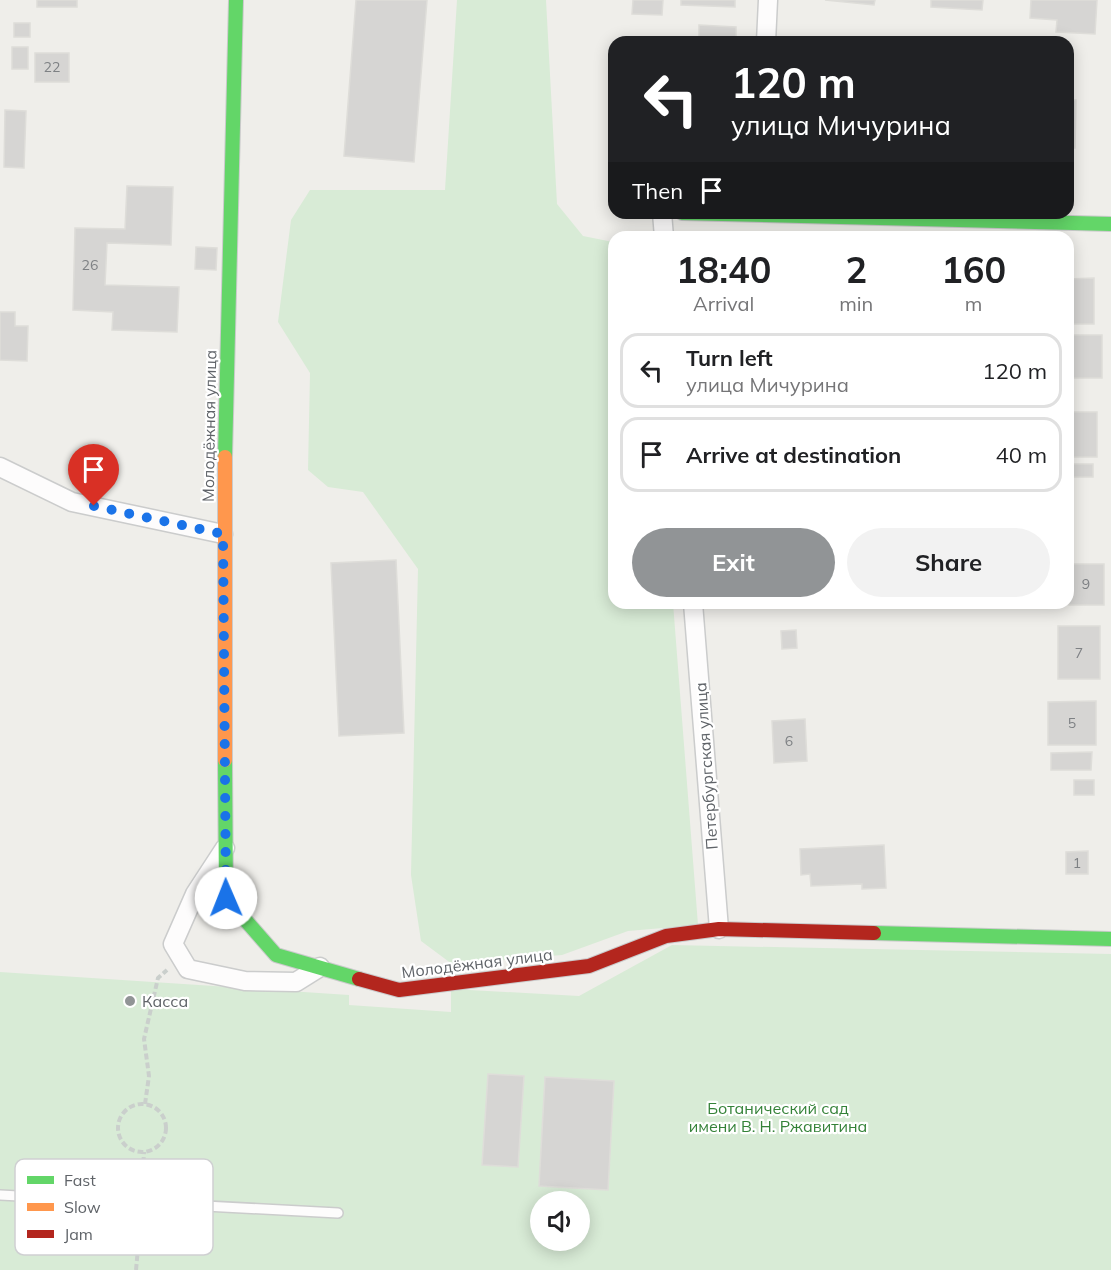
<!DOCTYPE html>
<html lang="en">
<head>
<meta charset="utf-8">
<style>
  body { margin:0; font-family:Mulish,sans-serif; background:#f2f2f2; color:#202124; height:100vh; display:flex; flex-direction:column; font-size:22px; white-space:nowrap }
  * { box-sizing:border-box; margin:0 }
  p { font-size:20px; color:#757577 }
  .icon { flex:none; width:33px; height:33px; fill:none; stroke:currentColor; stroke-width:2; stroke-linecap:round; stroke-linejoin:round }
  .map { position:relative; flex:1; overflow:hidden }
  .panel { position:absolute; left:608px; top:231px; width:466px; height:378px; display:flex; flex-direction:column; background:#fff; border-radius:18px; box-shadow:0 3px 15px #0003 }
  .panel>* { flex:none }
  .hud { position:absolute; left:608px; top:36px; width:466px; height:183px; border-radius:18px; box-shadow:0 3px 15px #0003; background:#202124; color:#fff; overflow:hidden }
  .controls { position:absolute; left:530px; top:1191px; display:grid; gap:12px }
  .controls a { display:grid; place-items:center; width:60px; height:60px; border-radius:50%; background:#fff; box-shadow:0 3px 15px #0003; font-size:30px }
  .pin { position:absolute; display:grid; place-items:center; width:51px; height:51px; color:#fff; margin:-62px -26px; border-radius:50% 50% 50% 0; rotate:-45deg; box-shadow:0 0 6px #0007 }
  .pin .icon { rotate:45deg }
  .me { position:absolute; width:66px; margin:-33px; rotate:359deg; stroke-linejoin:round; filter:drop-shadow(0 0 4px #0008) }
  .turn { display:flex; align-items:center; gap:21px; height:126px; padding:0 24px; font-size:27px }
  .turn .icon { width:78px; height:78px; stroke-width:2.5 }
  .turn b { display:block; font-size:42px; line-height:51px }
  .then { display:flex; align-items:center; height:57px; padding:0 24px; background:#0003; gap:12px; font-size:22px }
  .eta { display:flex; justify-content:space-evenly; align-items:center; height:102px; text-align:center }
  .eta b { font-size:36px; font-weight:700; line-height:42px }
  .button { display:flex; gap:12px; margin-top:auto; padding:12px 24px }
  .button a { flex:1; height:69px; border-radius:36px; background:#919496; color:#fff; font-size:24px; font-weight:700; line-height:69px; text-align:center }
  .button a+a { background:#f2f2f2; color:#202124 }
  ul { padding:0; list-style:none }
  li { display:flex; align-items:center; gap:18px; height:75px; margin:0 12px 9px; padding:0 12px; border:3px solid #e0e0e0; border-radius:18px }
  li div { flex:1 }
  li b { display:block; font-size:22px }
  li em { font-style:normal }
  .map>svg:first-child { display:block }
  .green { fill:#d8ebd6; fill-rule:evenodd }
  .building { fill:#d6d5d3; stroke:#deddd9; stroke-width:1.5 }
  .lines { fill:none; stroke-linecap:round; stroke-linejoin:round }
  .lane-casing { stroke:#cbcccc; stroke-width:12 }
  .street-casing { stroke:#cbcccc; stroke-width:21 }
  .fast-casing { stroke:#cacacb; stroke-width:16 }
  .slow-casing { stroke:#cacacb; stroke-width:16 }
  .jam-casing { stroke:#cacacb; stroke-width:16 }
  .path { stroke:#cacfcc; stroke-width:4; stroke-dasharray:6 3; stroke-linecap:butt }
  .lane { stroke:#fdfcfc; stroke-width:9 }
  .street { stroke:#fdfcfc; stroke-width:18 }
  .fast { stroke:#63d668; stroke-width:14 }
  .slow { stroke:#ff974d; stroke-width:14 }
  .jam { stroke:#b3261e; stroke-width:14 }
  .route { stroke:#1a73e8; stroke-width:10; stroke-dasharray:0 18 }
  .poi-dot { fill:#919496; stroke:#fff; stroke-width:2 }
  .labels { text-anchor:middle; stroke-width:4.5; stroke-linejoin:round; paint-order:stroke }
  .number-label { font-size:14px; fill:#7e8184 }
  .street-label { font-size:16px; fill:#5f6368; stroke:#fff }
  .poi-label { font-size:16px; fill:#5f6368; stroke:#fff; text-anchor:start }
  .park-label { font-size:16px; fill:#348238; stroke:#fff }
  .key { fill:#fff; stroke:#cfd0d2; stroke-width:1.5 }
  .key-label { font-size:16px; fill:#5f6368 }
</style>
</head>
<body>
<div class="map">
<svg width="1111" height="1270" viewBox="0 0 1111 1270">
  <rect width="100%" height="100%" fill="#efeeea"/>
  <g class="green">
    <path d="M 457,0 L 546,0 L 557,204 L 583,236 L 613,242 L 614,603 L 673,603 L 698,925 L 628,931 L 562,955 L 452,964 L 421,941 L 411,875 L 418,569 L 363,492 L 328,487 L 308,470 L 310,373 L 278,322 L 291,220 L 310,190 L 445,190 Z"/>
    <path d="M 672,945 L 1111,954 L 1111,1270 L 0,1270 L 0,972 L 349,995 L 349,1005 L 451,1012 L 451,989 L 579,996 ZM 540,1202 L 579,1202 L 579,1240 L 540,1240 Z"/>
  </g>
  <g class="building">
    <rect x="37" y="0" width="40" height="7"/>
    <path d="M 356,0 L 427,0 L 414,162 L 344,156 Z"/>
    <path d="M 633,0 L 663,0 L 662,15 L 632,14 Z"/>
    <path d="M 681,0 L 735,0 L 735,7 L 681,5 Z"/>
    <path d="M 825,0 L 875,0 L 874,5 Z"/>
    <path d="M 931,0 L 983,0 L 982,10 L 931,7 Z"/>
    <path d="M 1031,0 L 1097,0 L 1095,34 L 1056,32 L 1057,20 L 1030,18 Z"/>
    <rect x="14" y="23" width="16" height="14"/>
    <path d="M 699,25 L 736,27 L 736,42 L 699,42 Z"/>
    <rect x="12" y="47" width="16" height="22"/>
    <rect x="35" y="53" width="34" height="29"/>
    <path d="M 1068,100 L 1076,100 L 1075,148 L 1068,148 Z"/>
    <path d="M 5,110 L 26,111 L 24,168 L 4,167 Z"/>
    <path d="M 127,186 L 173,187 L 171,245 L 107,243 L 105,285 L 179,287 L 177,332 L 112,330 L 113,312 L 73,310 L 75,228 L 125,229 Z"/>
    <path d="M 196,247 L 217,248 L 216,270 L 195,269 Z"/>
    <path d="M 1094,278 L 1094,324 L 1068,324 L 1068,279 Z"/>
    <path d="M 0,312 L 15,312 L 15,326 L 28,326 L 27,361 L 0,360 Z"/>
    <rect x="1068" y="335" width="34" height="43"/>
    <rect x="1068" y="412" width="29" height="45"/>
    <rect x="1068" y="464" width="25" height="13"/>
    <path d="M 396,560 L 404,733 L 339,736 L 331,563 Z"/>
    <path d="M 1068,564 L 1104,564 L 1104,605 L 1069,605 Z"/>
    <rect x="1058" y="626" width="42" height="53"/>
    <path d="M 796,630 L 797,648 L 782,649 L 781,631 Z"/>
    <path d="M 1096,701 L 1096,745 L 1048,745 L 1048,702 Z"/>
    <path d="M 805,719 L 807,761 L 774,763 L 772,721 Z"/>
    <path d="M 1092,752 L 1091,770 L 1051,770 L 1051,753 Z"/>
    <rect x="1074" y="780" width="20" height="15"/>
    <path d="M 884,845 L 886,888 L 862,889 L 862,884 L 811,886 L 810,874 L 801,875 L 800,849 Z"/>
    <path d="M 1088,851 L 1088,874 L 1066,874 L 1066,852 Z"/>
    <path d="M 488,1074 L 524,1076 L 518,1167 L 482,1165 Z"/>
    <path d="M 545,1077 L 614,1081 L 608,1190 L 539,1186 Z"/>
  </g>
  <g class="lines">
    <g class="lane-casing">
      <path id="lane" d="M 0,1195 L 338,1213"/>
    </g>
    <g class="street-casing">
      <g id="street">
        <path d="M 766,42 L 768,0"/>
        <path d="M 662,213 L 664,237"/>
        <path d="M 0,467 L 72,502 L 223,534"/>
        <path d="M 693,603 L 719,929"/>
        <path d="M 225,848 L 195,894 L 173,944 L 188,969 L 245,981 L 296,982 L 320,967"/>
      </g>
    </g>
    <g class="fast-casing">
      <g id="fast">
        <path d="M 682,213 L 1111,224"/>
        <path d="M 225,457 L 236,0"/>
        <path d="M 225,760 L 226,898 L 276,955 L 359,979"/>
        <path d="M 874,933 L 1111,939"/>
      </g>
    </g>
    <g class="slow-casing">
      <path id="slow" d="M 225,760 L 225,457"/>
    </g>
    <g class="jam-casing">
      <path id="jam" d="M 359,979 L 399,990 L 589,966 L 666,936 L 719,929 L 874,933"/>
    </g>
    <g class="path">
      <path d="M 145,1104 L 149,1076 L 144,1039 L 158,978 L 167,970"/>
      <circle cx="142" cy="1128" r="24"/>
      <path d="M 142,1190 L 144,1152"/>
      <path d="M 136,1270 L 141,1215"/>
    </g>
    <use href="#lane" class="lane"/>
    <use href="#street" class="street"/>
    <use href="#fast" class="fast"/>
    <use href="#slow" class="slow"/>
    <use href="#jam" class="jam"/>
  </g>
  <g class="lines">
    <path class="route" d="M 94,506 L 223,534 L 226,898"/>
  </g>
  <circle class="poi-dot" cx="130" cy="1001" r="6"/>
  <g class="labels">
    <g class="number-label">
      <text x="52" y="72">22</text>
      <text x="90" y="270">26</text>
      <text x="1086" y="589">9</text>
      <text x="1079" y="658">7</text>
      <text x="1072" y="728">5</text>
      <text x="789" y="746">6</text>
      <text x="1077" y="868">1</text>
    </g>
    <g class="street-label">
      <text transform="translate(209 426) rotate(-89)" y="6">Молодёжная улица</text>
      <text transform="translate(706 766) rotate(-94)" y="6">Петербургская улица</text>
      <text transform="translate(477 963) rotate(-7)" y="6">Молодёжная улица</text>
    </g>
    <g class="poi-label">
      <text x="142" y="1007">Касса</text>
    </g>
    <g class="park-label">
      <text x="778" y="1114">Ботанический сад<tspan x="778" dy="18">имени В. Н. Ржавитина</tspan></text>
    </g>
  </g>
  <rect x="15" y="1159" width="198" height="96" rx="9" class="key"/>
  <rect x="27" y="1176" width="27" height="8" fill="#63d668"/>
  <rect x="27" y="1203" width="27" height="8" fill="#ff974d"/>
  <rect x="27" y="1230" width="27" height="8" fill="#b3261e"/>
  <g class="key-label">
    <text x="64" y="1186">Fast</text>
    <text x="64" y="1213">Slow</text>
    <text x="64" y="1240">Jam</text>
  </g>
</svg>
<div class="controls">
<a><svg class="icon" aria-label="sound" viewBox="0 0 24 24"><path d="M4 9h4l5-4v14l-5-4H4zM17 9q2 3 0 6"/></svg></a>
</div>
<div class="pin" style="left:94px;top:506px;background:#d93025"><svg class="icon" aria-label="arrive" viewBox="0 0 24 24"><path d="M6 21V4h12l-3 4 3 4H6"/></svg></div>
<svg class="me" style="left:226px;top:898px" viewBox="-20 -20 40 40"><circle r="19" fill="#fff"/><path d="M0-13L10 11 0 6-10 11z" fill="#1a73e8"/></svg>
<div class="hud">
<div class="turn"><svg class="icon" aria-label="left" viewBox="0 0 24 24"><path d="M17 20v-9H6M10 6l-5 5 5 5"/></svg><div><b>120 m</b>улица Мичурина</div></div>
<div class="then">Then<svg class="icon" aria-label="arrive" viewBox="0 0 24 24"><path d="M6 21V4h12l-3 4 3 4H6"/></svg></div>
</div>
<section class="panel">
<div class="eta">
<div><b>18:40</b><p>Arrival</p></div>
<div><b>2</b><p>min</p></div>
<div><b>160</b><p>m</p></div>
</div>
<ul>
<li><svg class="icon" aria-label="left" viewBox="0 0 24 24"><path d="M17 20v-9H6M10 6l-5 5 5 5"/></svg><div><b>Turn left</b><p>улица Мичурина</p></div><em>120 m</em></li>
<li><svg class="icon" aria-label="arrive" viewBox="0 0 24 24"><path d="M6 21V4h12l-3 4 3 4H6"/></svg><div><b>Arrive at destination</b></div><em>40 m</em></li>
</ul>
<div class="button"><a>Exit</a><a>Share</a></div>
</section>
</div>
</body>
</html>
